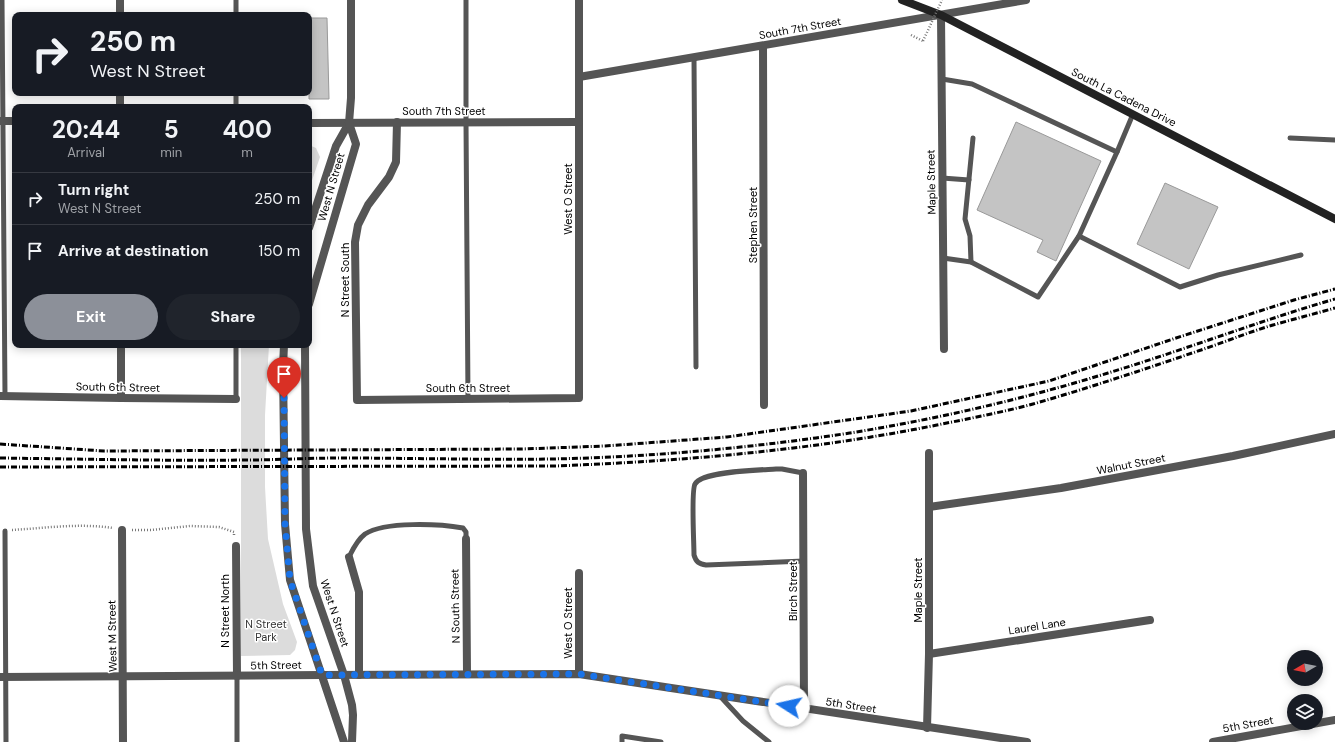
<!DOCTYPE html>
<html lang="en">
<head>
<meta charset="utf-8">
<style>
  body { margin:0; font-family:"DM Sans",sans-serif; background:#20242c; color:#f1f3f6; height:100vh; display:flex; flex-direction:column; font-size:15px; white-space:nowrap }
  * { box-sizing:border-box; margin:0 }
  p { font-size:13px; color:#9ea1a6 }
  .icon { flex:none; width:22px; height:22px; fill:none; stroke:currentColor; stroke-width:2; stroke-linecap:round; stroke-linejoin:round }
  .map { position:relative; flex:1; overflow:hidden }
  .panel { position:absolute; left:12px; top:104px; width:300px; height:244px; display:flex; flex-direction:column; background:#171b24; border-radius:8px; box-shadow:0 2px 10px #0003 }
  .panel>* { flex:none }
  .banner { position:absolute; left:12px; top:12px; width:300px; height:84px; border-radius:8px; box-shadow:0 2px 10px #0003; background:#171b24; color:#f1f3f6; overflow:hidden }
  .needle { width:26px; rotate:260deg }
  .buttons { position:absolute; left:1287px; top:650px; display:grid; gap:8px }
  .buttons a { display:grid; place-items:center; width:36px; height:36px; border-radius:50%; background:#171b24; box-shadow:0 2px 10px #0003; font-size:20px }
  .pin { position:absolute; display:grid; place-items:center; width:34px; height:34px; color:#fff; margin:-41px -17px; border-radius:50% 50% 50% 0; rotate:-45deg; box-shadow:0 0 4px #0007 }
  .pin .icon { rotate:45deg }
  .me { position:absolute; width:44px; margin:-22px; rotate:280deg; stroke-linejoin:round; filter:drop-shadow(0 0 3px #0008) }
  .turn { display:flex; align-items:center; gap:14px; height:84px; padding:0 12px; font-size:18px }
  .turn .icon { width:52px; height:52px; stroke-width:2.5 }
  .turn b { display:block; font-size:28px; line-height:34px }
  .eta { display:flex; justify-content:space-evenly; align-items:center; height:68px; text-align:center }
  .eta b { font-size:24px; font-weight:700; line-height:28px }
  .button { display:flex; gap:8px; margin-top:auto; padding:8px 12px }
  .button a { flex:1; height:46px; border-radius:24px; background:#8c9099; color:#fff; font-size:16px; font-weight:700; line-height:46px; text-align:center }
  .button a+a { background:#20242c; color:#f1f3f6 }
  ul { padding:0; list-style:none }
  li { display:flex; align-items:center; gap:12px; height:52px; padding:0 12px; border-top:1px solid #363941 }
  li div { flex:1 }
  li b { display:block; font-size:15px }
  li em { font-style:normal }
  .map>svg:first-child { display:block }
  .green { fill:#dcdcdc }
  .building { fill:#c4c4c4; stroke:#999 }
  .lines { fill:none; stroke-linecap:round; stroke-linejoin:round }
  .path { stroke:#777; stroke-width:2.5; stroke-dasharray:1 2; stroke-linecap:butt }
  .service { stroke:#555; stroke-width:5 }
  .minor { stroke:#555; stroke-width:8 }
  .tertiary { stroke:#555; stroke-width:8 }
  .secondary { stroke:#222; stroke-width:8 }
  .rail { stroke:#000; stroke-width:3; stroke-dasharray:6 2 1 2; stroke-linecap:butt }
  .path-bridge { stroke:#777; stroke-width:2.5; stroke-dasharray:1 2; stroke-linecap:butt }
  .route { stroke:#1a73e8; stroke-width:7; stroke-dasharray:0 12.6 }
  .labels { text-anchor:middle; stroke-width:3; stroke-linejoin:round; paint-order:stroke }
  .street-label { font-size:11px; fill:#000; stroke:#fff }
  .park-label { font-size:11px; fill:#333; stroke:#fff }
</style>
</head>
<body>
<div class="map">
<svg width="1335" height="742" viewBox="0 0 1335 742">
  <rect width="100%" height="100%" fill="#fff"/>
  <g class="green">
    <path d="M 309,145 L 316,148 L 320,157 L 309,189 Z"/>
    <path d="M 241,345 L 269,345 L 265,415 L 265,487 L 268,539 L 283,604 L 297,642 L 295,650 L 290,655 L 241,656 Z"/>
  </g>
  <g class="building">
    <path d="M 309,18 L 327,18 L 329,99 L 309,99 Z"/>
    <path d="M 1016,122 L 1101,161 L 1056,261 L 1037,252 L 1043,240 L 977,210 Z"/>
    <path d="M 1165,183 L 1218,207 L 1189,269 L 1137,244 Z"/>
  </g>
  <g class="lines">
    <g class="path">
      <path d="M 911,35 L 923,41"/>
      <path d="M 12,530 C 45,528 80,523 113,528"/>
      <path d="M 132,530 L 151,530 L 190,526 L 219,527 L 234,532 L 234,536"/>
    </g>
    <g class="service">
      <path d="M 2,0 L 5,396"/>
      <path d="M 466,0 L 466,122 L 468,399"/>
      <path d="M 236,15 L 236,0"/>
      <path d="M 694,58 L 696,367"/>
      <path d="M 942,79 L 972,84 L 1117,152 L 1133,114"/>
      <path d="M 236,107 L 236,93"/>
      <path d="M 1290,138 L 1335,140"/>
      <path d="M 942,178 L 969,180"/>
      <path d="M 1079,236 L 1117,152"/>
      <path d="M 943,258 L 971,262 L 1038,297 L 1079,236 L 1180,287 L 1218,275 L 1301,255"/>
      <path d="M 971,262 L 970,236 L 965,219 L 973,138"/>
      <path d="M 236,399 L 236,345"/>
      <path d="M 803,473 L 782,469 L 776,469 C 761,470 702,471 695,484 C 691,491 694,542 694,555 C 696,562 699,564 706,565 L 804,561"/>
      <path d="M 5,531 L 6,742"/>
      <path d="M 349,557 C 353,549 357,540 365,534 C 385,521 440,524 463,528 L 466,532 L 466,539"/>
      <path d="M 237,676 L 237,742"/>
      <path d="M 719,695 L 743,721 L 769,742"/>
      <path d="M 622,742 L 622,736 L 661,742"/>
    </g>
    <g class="minor">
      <path d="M 120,0 L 120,15"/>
      <path d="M 941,15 L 944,349"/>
      <path d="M 763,46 L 764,405"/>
      <path d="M 579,77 L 1026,0"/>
      <path d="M 120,93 L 120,107"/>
      <path d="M 0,121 L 15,121"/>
      <path d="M 397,122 L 396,162 L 389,177 L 368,205 L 358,225 L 355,242 L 357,400 L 579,398 L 579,0"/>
      <path d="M 309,123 L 579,122"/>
      <path d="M 121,345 L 121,398"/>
      <path d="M 0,396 L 121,398 L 236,399"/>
      <path d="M 803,473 L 804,709"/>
      <path d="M 929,507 L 1061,488 L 1233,456 L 1335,434"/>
      <path d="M 122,530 L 123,742"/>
      <path d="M 466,539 L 467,673"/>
      <path d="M 236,546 L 237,676"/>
      <path d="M 349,557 L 359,592 L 359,675"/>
      <path d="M 929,654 L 1150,620"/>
      <path d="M 579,674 L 579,573"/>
      <path d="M 0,677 L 322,675"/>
      <path d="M 927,728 L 929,654 L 929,453"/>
    </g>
    <g class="tertiary">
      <path d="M 309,228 L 336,146 L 349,123 L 351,98 L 351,0"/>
      <path d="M 309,304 L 356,144 L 349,123"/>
      <path d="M 284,345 L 283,367 L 285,524 L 290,580 L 344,742"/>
      <path d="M 305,345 L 306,529 L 313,586 L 344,675 L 352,705 L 353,715 L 352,742"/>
      <path d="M 322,675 L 579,674 L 1027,742"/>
      <path d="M 1213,742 L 1335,720"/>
    </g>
    <path class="secondary" d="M 902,0 L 941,15 L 1335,219"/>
    <g class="rail">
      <path d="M 0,444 L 104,451 L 522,449 L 605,446 L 727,437 L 911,411 L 1049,381 L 1173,339 L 1294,300 L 1335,289"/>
      <path d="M 0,458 C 82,459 163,461 245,460 C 277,460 309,458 340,458 C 411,458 481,460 552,459 C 651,457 751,448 850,433 C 937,419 1024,399 1108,373 C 1184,350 1259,321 1335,299"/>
      <path d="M 0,467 L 555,466 C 685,461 815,450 942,424 C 972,418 1003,412 1033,404 C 1089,388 1145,369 1201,350 C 1225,342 1249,332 1273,325 C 1294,319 1314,314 1335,308"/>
    </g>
    <path class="path-bridge" d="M 923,41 L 942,0"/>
  </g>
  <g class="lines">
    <path class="route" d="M 284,398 L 285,524 L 290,580 L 322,675 L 579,674 L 789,706"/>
  </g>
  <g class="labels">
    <g class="street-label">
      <text transform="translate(800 28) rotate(-10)" y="4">South 7th Street</text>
      <text transform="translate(1124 97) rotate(27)" y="4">South La Cadena Drive</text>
      <text x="444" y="115">South 7th Street</text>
      <text transform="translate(931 182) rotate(-91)" y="4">Maple Street</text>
      <text transform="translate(331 187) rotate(-74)" y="4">West N Street</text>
      <text transform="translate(568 199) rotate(-90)" y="4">West O Street</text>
      <text transform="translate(753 225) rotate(-90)" y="4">Stephen Street</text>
      <text transform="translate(345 280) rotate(-90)" y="4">N Street South</text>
      <text transform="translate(118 387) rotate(1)" y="4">South 6th Street</text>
      <text x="468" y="392">South 6th Street</text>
      <text transform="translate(1131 464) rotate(-11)" y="4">Walnut Street</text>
      <text transform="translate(918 590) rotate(-90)" y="4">Maple Street</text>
      <text transform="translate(793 591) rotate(-90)" y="4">Birch Street</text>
      <text transform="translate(455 606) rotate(-91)" y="4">N South Street</text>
      <text transform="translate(225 611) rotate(-90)" y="4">N Street North</text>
      <text transform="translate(335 613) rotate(72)" y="4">West N Street</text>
      <text transform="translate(568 623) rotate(-90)" y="4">West O Street</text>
      <text transform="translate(1037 626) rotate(-9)" y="4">Laurel Lane</text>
      <text transform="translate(112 636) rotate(-91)" y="4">West M Street</text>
      <text transform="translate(276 665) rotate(-1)" y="4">5th Street</text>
      <text transform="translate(851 705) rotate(9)" y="4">5th Street</text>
      <text transform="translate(1248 724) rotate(-10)" y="4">5th Street</text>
    </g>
    <g class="park-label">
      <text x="266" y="628">N Street<tspan x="266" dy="13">Park</tspan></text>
    </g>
  </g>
</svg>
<div class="buttons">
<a><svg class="needle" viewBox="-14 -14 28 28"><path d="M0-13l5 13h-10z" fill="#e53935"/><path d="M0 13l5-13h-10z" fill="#9ea1a6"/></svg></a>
<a><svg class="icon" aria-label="layers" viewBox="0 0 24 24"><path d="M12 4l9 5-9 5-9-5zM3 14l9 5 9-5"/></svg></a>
</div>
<div class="pin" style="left:284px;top:398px;background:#d93025"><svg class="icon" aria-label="arrive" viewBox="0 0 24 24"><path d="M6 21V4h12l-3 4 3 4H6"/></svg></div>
<svg class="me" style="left:789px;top:706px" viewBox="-20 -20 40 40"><circle r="19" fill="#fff"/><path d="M0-13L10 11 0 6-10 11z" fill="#1a73e8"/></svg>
<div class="banner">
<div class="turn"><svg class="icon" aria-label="right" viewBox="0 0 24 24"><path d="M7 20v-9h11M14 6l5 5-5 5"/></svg><div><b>250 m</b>West N Street</div></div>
</div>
<section class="panel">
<div class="eta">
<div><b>20:44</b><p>Arrival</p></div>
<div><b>5</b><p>min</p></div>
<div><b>400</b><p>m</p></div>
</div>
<ul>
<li><svg class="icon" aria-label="right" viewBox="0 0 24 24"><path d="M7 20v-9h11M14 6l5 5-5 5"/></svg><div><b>Turn right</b><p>West N Street</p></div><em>250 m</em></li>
<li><svg class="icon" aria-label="arrive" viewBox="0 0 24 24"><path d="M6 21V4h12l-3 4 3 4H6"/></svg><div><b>Arrive at destination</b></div><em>150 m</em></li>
</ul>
<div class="button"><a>Exit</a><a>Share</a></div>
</section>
</div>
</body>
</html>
